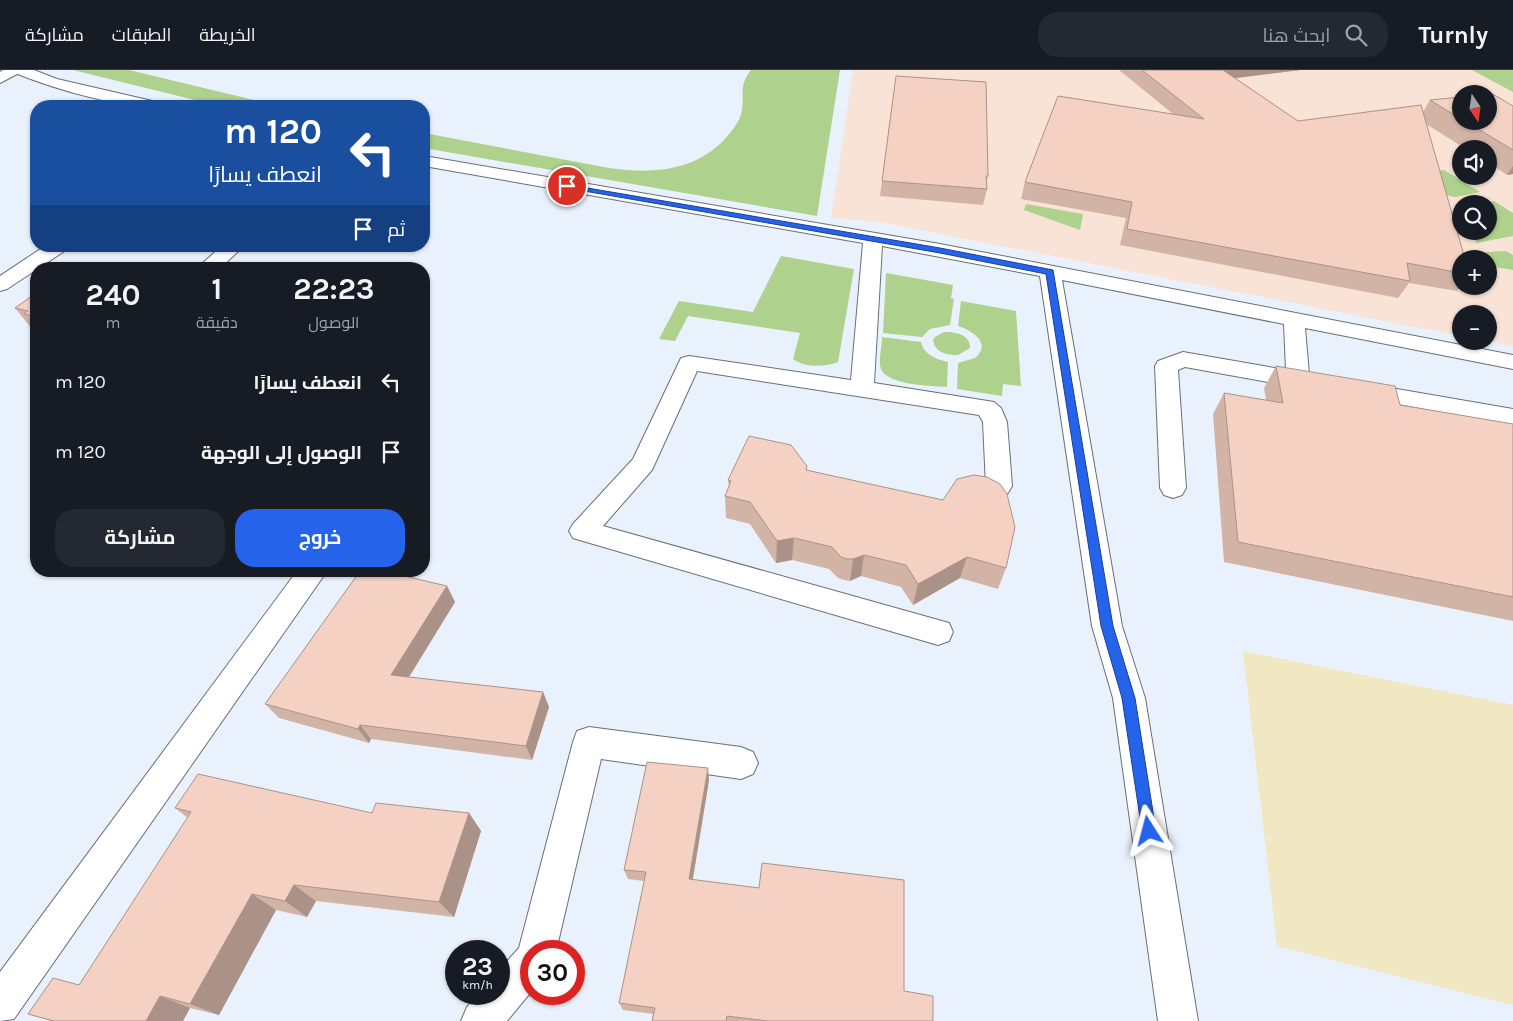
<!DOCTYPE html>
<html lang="ar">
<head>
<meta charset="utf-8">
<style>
  body { margin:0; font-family:Karla,Cairo,sans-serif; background:#242831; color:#f1f3f6; direction:rtl; height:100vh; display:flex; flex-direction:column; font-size:19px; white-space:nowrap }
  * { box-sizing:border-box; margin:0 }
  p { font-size:16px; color:#9ea1a6 }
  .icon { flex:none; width:28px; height:28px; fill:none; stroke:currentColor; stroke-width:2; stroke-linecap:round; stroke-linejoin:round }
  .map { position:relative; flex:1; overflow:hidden; direction:ltr }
  .side { position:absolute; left:30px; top:192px; width:400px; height:315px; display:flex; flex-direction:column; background:#171b24; border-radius:20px; box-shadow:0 1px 4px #0004; direction:rtl }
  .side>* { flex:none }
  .hud { position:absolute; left:30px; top:30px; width:400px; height:152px; border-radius:20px; box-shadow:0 1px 4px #0004; direction:rtl; background:#1a4fa0; color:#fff; overflow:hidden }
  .needle { width:32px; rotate:167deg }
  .buttons { position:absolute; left:1452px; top:15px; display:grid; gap:10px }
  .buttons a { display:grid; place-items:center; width:45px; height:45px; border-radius:50%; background:#171b24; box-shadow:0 1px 4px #0004; font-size:25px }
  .speed { position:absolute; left:445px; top:870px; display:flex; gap:10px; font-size:25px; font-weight:700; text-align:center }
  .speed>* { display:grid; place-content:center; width:65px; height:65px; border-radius:50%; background:#171b24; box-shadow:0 1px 4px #0004; line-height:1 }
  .speed small { font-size:12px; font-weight:400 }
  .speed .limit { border:8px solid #d22; background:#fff; color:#111 }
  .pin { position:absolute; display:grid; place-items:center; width:42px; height:42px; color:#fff; margin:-21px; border:2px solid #fff; border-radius:50%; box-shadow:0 1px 5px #0007 }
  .me { position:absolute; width:55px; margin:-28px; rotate:351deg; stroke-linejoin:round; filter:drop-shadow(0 0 4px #0008) }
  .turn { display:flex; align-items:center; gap:18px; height:105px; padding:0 25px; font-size:22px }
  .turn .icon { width:65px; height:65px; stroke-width:2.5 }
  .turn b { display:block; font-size:35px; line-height:42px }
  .then { display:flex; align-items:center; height:48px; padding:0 25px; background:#0003; gap:10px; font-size:19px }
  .eta { display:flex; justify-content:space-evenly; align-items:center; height:85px; text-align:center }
  .eta b { font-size:30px; font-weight:700; line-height:35px }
  .button { display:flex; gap:10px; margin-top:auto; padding:10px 25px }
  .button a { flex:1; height:58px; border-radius:20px; background:#2563eb; color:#fff; font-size:20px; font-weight:700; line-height:58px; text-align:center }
  .button a+a { background:#242831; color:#f1f3f6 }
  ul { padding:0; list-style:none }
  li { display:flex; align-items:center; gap:15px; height:70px; padding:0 25px }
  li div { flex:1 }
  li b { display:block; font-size:19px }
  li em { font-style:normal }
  header { display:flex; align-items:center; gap:30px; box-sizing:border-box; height:70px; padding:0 25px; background:#171b24; border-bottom:1px solid #363941 }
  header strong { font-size:24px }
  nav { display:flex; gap:28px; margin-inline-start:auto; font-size:18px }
  .search { width:350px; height:45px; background:#242831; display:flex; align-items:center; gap:12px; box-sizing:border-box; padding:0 18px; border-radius:20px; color:#9ea1a6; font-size:19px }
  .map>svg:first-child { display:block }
  .education { fill:#f9e2d6; fill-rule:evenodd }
  .green { fill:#aed18d }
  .sand { fill:#f1e7c2 }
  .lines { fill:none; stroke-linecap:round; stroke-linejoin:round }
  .minor-casing { stroke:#676f77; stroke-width:2 }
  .major-casing { stroke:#676f77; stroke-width:2 }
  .minor { fill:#fff; fill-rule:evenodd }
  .major { fill:#fff; fill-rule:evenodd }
  .wall { fill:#d2b4a7 }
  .shaded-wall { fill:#ab9288 }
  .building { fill:#f4d1c2; stroke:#ab9288 }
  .route { fill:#2563eb; stroke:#184099 }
</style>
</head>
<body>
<header>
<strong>Turnly</strong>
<div class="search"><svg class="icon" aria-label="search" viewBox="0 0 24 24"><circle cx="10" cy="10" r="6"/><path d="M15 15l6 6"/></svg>ابحث هنا</div>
<nav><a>الخريطة</a><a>الطبقات</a><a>مشاركة</a></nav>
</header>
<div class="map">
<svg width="1513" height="951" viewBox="0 0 1513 951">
  <rect width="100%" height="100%" fill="#e9f2fc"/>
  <path class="education" d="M 853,0 L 1513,0 L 1513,276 L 1489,271 L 1489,244 L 1461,244 L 1461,266 L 879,152 L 831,148 ZM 1461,24 L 1489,24 L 1489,51 L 1461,51 ZM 1461,79 L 1489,79 L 1489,106 L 1461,106 ZM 1461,134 L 1489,134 L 1489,161 L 1461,161 ZM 1461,189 L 1489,189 L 1489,216 L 1461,216 Z"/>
  <g class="green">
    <path d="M 73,0 L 129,0 L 279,36 L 219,36 Z"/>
    <path d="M 751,0 L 840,0 L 817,146 L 424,78 L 424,63 L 609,98 C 650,104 693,102 724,70 C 730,63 739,53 741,44 C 746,26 737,18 751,0 Z"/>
    <path d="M 1472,0 L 1513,0 L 1513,22 Z"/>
    <path d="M 1444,100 L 1480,122 L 1455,127 L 1435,123 L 1429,101 Z"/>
    <path d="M 1494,131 L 1513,143 L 1513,166 L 1476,173 L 1474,161 L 1489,161 L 1489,134 L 1480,134 Z"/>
    <path d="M 1026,134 L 1083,144 L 1080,160 L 1024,140 Z"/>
    <path d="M 1506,181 L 1513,185 L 1513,200 L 1489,196 L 1489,189 L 1487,189 L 1486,182 Z"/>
    <path d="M 781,186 L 854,199 L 838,292 C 825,297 805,298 793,289 L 800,263 L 688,246 L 675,271 L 659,269 L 679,231 L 753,242 Z"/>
    <path d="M 886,203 L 953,215 L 951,228 L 954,229 L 950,255 L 930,259 L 922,267 L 883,263 Z"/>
    <path d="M 961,231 L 1016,241 L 1021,316 L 1003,314 L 1002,326 L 957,319 L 958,293 L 975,288 C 992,273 973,261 958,256 Z"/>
    <path d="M 944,262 C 955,262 970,264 970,278 L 958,285 C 947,285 935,283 933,270 L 935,267 Z"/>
    <path d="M 882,267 L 921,272 C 924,285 936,289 948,292 L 947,317 C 932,316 887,315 881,299 C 878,290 882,277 882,267 Z"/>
  </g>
  <path class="sand" d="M 1243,581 L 1513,635 L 1513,935 L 1277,876 Z"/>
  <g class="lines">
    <g class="minor-casing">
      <g id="minor">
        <path d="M 13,0 L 34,0 L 57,9 L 161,33 L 163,36 C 120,39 55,19 15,3 Z"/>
        <path d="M 424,86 L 940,174 L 1513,285 L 1513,299 L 1305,258 L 1309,304 L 1315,306 L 1319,311 L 1315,316 L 1307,319 L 1185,297 L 1178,300 L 1186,418 L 1182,425 L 1173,428 L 1164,425 L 1160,418 L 1155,296 L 1158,291 L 1183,282 L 1286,300 L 1284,254 L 1062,210 L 1122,556 L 1145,628 L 1198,951 L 1158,951 L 1113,628 L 1092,556 L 1040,206 L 882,176 L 874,313 L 994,332 L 1001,338 L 1007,352 L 1012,416 L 1008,423 L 999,425 L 990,423 L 986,416 L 983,352 L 979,345 L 697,301 L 652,400 L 603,456 L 949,553 L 953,562 L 949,571 L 938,575 L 583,471 L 573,468 L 569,461 L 573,454 L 633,389 L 681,288 L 689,286 L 851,310 L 863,173 L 424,96 Z"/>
        <path d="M 45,176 L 69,176 L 66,180 L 7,219 L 0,221 L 0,206 Z"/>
        <path d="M 222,176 L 243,177 L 219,199 L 196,199 Z"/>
        <path d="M 1362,313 L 1513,339 L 1513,355 L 1354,326 L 1350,321 L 1354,316 Z"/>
        <path d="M 297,501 L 327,501 L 14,949 L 0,951 L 0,902 Z"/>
        <path d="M 589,657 L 741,677 L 753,682 L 758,693 L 753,704 L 741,709 L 601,689 L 556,881 L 531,881 L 531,922 L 507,951 L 461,951 L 467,937 L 478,924 L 499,924 L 499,900 L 519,878 L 573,672 L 577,661 Z"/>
      </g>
    </g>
    <g class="major-casing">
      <path id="major" d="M 3,0 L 21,0 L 19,3 L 0,13 L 0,2 Z"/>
    </g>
    <use href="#minor" class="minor"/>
    <use href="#major" class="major"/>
  </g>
  <g class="wall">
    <path d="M 1119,0 L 1300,0 L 1235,8 L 1298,51 L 1423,42 L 1430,30 L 1461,27 L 1461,51 L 1489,51 L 1513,36 L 1513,104 L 1507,105 L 1489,93 L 1489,79 L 1466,79 L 1426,54 L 1461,189 L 1461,216 L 1457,221 L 1409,213 L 1398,228 L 1120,175 L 1126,148 L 1021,129 L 1025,112 L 1173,44 Z"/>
    <path d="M 988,106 L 986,114 L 987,119 L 983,135 L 880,126 L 882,111 Z"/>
    <path d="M 36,223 L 36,264 L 15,238 Z"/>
    <path d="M 1276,296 L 1400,335 L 1513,354 L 1513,551 L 1224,492 L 1213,344 L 1224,323 L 1266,330 L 1264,318 Z"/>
    <path d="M 807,396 L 807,400 L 1006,498 L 998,519 L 960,508 L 913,535 L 901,517 L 861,506 L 850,511 L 844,510 L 838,508 L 829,499 L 792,490 L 776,493 L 750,454 L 726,448 L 725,426 L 729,417 L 728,410 Z"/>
    <path d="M 447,516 L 455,532 L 409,607 L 543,622 L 549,637 L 532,690 L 371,669 L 369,673 L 279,648 L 265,634 Z"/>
    <path d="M 709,710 L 693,809 L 904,921 L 933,951 L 652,951 L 653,944 L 623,940 L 619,933 L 644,811 L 628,809 L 624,800 Z"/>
    <path d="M 175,738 L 372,743 L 469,743 L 481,761 L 454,847 L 316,831 L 307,847 L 276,840 L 219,945 L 190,938 L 183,951 L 51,951 L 28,944 L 79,915 L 188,748 Z"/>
  </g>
  <g class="shaded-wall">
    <path d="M 1216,0 L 1300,0 L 1212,11 Z"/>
    <path d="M 1513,96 L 1513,104 L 1507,105 Z"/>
    <path d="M 794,468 L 792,490 L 776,493 L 777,471 Z"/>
    <path d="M 864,485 L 861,506 L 850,511 L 853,489 Z"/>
    <path d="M 967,487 L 960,508 L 913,535 L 918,514 Z"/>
    <path d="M 447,516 L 455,532 L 401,620 L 391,605 Z"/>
    <path d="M 543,622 L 549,637 L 532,690 L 526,676 Z"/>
    <path d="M 360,655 L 371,669 L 369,673 L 358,659 Z"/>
    <path d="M 708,698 L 709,710 L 691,819 L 689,809 Z"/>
    <path d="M 469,743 L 481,761 L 454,847 L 439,832 Z"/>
    <path d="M 294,815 L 316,831 L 307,847 L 285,831 Z"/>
    <path d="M 252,824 L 276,840 L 219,945 L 190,934 Z"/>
    <path d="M 160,926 L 190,938 L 183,951 L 146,951 Z"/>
  </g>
  <g class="building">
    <path d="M 1142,0 L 1223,0 L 1298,51 L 1421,35 L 1465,189 L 1461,189 L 1461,203 L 1407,193 L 1410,211 L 1127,159 L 1132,132 L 1025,112 L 1058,26 L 1204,49 Z"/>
    <path d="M 896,6 L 986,12 L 988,106 L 986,106 L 987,119 L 882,111 Z"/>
    <path d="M 1491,23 L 1513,36 L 1513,80 L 1465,51 L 1489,51 L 1489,24 L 1486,24 Z"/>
    <path d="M 1461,27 L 1461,49 L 1430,30 Z"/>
    <path d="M 36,223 L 36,247 L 24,244 L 28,241 L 15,238 Z"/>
    <path d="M 1276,296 L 1395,316 L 1400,335 L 1513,354 L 1513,527 L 1238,472 L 1224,323 L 1283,333 Z"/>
    <path d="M 749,366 L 791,375 L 807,396 L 806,400 L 943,430 L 957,409 L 974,405 L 987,407 L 1000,414 L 1007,424 L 1015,457 L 1006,498 L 967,487 L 918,514 L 906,495 L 864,485 L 853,489 L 847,489 L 841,487 L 832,477 L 794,468 L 777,471 L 750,432 L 725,426 L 731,411 L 728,410 Z"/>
    <path d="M 360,501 L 383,501 L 447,516 L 391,605 L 543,622 L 526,676 L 360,655 L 358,659 L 265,634 Z"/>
    <path d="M 647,692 L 708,698 L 689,809 L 759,818 L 762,793 L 904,810 L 904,921 L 933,926 L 933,951 L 768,951 L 727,946 L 726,951 L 652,951 L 655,938 L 619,933 L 646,802 L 624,800 Z"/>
    <path d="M 198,704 L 372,743 L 376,733 L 469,743 L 439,832 L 294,815 L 285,831 L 252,824 L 190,934 L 160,926 L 146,951 L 54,951 L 28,944 L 53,908 L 79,915 L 191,742 L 175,738 Z"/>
  </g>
  <path class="route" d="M 564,114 L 940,178 L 1053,200 L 1113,556 L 1135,628 L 1156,761 L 1154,766 L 1149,768 L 1144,766 L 1142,761 L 1122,628 L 1101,556 L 1046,204 L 940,183 L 567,118 L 563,116 Z"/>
</svg>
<div class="buttons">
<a><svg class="needle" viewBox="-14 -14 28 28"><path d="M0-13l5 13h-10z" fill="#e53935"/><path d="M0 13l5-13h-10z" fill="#9ea1a6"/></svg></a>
<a><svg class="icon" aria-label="sound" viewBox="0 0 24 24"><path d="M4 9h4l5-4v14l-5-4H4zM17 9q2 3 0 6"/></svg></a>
<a><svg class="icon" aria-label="search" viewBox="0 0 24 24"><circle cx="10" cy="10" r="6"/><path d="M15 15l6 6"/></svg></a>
<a>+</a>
<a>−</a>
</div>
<div class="speed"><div>23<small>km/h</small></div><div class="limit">30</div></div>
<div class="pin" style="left:567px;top:116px;background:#d93025"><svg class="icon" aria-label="arrive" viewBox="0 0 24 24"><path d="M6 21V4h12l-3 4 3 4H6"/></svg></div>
<svg class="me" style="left:1149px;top:761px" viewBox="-20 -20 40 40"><path d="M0-17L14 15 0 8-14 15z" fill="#2563eb" stroke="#fff" stroke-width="4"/></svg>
<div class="hud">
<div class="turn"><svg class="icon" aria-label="left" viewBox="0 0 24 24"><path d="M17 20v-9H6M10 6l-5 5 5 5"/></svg><div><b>120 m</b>انعطف يسارًا</div></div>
<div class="then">ثم<svg class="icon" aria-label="arrive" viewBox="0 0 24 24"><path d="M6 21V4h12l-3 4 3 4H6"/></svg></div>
</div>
<section class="side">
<div class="eta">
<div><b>22:23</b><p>الوصول</p></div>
<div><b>1</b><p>دقيقة</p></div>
<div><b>240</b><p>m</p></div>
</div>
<ul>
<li><svg class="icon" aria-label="left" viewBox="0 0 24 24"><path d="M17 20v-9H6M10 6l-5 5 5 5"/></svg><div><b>انعطف يسارًا</b></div><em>120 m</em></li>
<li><svg class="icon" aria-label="arrive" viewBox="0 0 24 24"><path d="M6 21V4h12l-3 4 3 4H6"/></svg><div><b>الوصول إلى الوجهة</b></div><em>120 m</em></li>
</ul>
<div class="button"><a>خروج</a><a>مشاركة</a></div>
</section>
</div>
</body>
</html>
